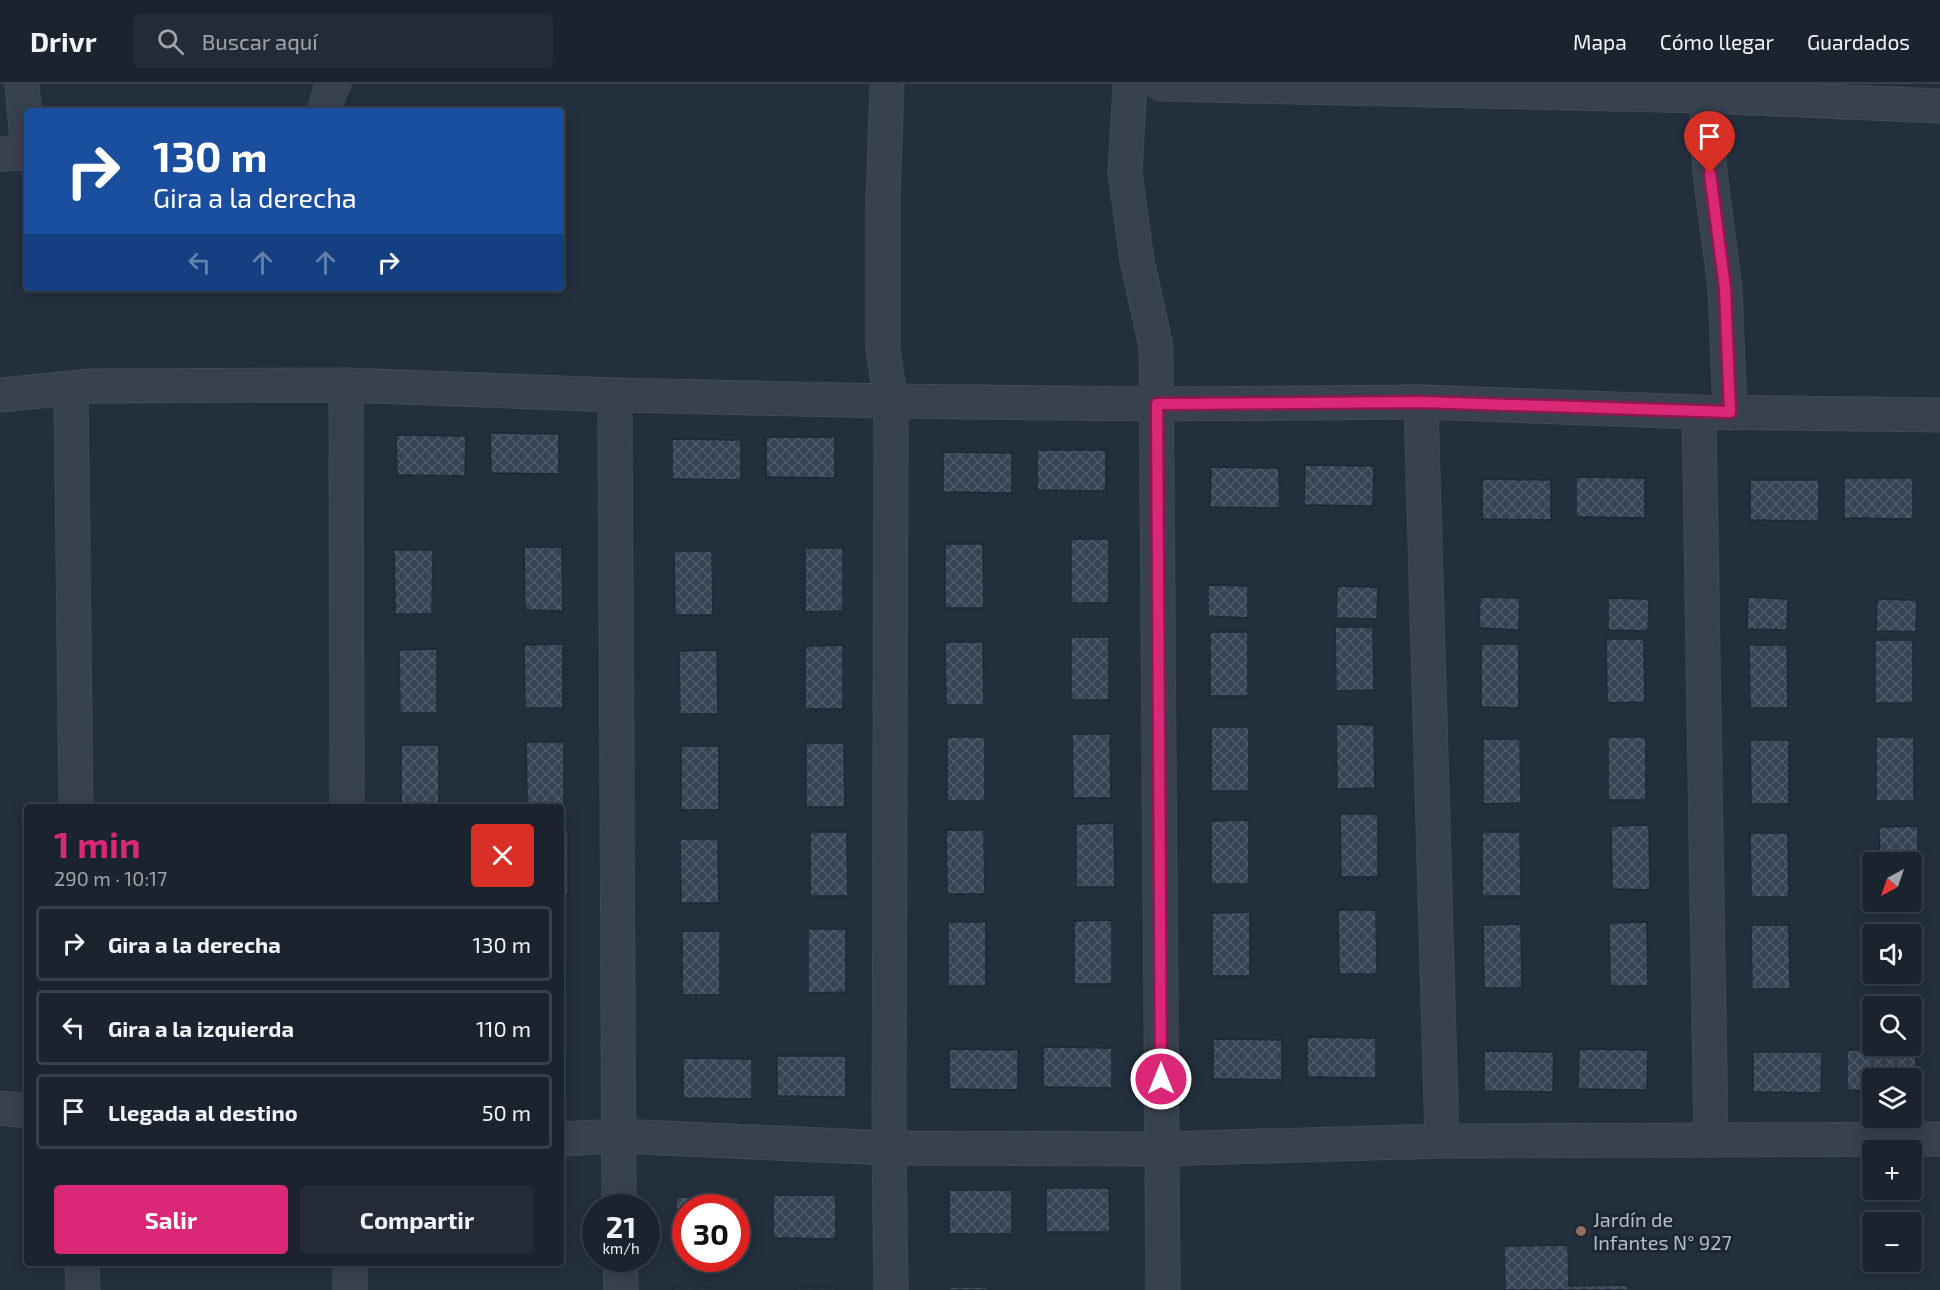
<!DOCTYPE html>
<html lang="es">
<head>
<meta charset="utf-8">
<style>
  body { margin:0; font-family:"Exo 2",sans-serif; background:#242b36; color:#f1f3f6; height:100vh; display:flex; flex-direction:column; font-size:22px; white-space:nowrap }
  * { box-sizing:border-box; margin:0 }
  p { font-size:20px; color:#a0a4aa }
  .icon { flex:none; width:33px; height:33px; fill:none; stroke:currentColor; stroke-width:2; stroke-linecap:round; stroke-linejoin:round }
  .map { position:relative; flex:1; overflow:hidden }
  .sheet { position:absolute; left:24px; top:720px; width:540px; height:462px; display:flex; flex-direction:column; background:#1b232e; border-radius:6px; box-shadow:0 3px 15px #0003,0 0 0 2px #39404a }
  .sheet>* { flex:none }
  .banner { position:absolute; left:24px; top:24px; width:540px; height:183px; border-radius:6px; box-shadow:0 3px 15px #0003,0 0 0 2px #39404a; background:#1a4fa0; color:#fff; overflow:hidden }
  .needle { width:39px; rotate:220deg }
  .controls { position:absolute; left:1862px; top:768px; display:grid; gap:12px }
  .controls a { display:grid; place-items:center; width:60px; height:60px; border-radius:6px; background:#1b232e; box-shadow:0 3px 15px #0003,0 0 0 2px #39404a; font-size:30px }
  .speed { position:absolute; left:582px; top:1110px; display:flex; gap:12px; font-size:30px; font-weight:700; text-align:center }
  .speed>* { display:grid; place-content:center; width:78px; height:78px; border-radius:50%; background:#1b232e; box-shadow:0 3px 15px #0003,0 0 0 2px #39404a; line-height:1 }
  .speed small { font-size:15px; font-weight:400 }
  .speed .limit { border:9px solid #d22; background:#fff; color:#111 }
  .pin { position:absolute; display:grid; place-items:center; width:51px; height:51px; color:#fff; margin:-62px -26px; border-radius:50% 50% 50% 0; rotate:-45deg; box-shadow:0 0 6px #0007 }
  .pin .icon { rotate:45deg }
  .me { position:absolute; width:66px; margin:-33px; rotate:0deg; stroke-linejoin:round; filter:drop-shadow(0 0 4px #0008) }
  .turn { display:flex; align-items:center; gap:21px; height:126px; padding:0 30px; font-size:27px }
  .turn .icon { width:78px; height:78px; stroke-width:2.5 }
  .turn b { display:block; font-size:42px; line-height:51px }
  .lanes { display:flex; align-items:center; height:57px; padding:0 30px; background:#0003; justify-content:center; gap:30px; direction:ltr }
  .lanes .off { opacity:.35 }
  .round { display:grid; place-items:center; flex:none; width:63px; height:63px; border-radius:6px; background:#242b36 }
  .headline { display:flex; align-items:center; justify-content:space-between; height:102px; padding:0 30px }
  h1 { font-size:36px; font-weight:700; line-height:45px; color:#db2777 }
  .button { display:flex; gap:12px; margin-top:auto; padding:12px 30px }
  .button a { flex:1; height:69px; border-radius:6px; background:#db2777; color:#fff; font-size:24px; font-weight:700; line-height:69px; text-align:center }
  .button a+a { background:#242b36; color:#f1f3f6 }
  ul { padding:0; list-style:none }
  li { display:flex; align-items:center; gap:18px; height:75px; margin:0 12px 9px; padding:0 18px; border:3px solid #39404a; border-radius:6px }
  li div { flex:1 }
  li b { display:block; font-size:22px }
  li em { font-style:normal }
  header { display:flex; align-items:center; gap:36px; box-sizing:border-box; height:84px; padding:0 30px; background:#1b232e; border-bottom:2px solid #39404a }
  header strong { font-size:28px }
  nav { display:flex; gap:33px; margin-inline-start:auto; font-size:21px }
  .search { width:420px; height:54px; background:#242b36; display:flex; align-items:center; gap:15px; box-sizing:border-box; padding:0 21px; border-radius:6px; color:#a0a4aa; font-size:22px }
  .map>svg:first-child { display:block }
  .building { fill:url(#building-cross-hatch); stroke:#1f2835; stroke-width:1.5 }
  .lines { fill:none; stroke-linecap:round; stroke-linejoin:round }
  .minor-casing { stroke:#414a57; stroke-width:35 }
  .minor { stroke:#38414e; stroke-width:33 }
  .route-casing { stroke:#8e194d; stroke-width:15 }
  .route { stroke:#db2777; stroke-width:10 }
  .education-dot { fill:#8d6e63; stroke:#1d2633; stroke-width:2 }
  .labels { text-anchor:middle; stroke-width:6; stroke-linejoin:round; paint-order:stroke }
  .poi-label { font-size:20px; fill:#b4bcc9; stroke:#1d2633; text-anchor:start }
</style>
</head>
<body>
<header>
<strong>Drivr</strong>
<div class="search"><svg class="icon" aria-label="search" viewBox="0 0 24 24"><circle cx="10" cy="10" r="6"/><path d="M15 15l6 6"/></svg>Buscar aquí</div>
<nav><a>Mapa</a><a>Cómo llegar</a><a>Guardados</a></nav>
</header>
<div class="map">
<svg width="1940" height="1206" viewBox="0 0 1940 1206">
  <defs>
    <pattern id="building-cross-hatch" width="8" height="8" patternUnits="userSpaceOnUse" patternTransform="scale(1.5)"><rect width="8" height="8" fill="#364354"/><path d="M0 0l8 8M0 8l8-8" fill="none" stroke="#515c6b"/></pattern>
  </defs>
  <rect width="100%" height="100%" fill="#242f3e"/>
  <g class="building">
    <path d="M 490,349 L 559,350 L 559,390 L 491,389 Z"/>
    <path d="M 396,351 L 466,352 L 465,392 L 397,391 Z"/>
    <path d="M 766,353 L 835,353 L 835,394 L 766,393 Z"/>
    <path d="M 672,355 L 741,356 L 741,396 L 672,395 Z"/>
    <path d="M 1037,366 L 1106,366 L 1106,407 L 1037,406 Z"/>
    <path d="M 943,368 L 1012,369 L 1012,409 L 943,408 Z"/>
    <path d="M 1305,381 L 1374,382 L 1373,422 L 1304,421 Z"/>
    <path d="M 1211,383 L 1279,384 L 1280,424 L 1210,423 Z"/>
    <path d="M 1576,393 L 1645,394 L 1645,434 L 1576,433 Z"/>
    <path d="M 1844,394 L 1913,394 L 1913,435 L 1844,434 Z"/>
    <path d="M 1482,395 L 1551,396 L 1551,436 L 1482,435 Z"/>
    <path d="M 1750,396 L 1819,396 L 1819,437 L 1750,436 Z"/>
    <rect x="1071" y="455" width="38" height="64"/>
    <path d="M 945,460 L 983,460 L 984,524 L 945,524 Z"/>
    <path d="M 524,463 L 562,463 L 563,527 L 525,526 Z"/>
    <path d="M 805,464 L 843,464 L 843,527 L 805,528 Z"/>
    <path d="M 394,466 L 433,466 L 432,530 L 395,530 Z"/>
    <path d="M 674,467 L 712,467 L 713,531 L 675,531 Z"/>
    <path d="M 1208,501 L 1248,502 L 1248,534 L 1208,532 Z"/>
    <path d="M 1337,502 L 1378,503 L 1377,535 L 1336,534 Z"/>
    <path d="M 1480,513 L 1520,514 L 1519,546 L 1479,544 Z"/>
    <path d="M 1748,513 L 1788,515 L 1787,546 L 1747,545 Z"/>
    <path d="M 1608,514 L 1649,515 L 1648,547 L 1608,546 Z"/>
    <path d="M 1877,515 L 1917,516 L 1916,548 L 1876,547 Z"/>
    <path d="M 1335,543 L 1373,543 L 1374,606 L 1336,607 Z"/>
    <rect x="1210" y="548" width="38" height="64"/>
    <rect x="1071" y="553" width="38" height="63"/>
    <path d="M 1606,555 L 1644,555 L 1645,618 L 1607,619 Z"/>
    <rect x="1875" y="556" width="38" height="63"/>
    <path d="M 945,558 L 983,558 L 984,621 L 946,621 Z"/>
    <path d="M 563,560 L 563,624 L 525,624 L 524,561 Z"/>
    <path d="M 1481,560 L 1519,560 L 1519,624 L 1481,623 Z"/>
    <path d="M 843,561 L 843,625 L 805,625 L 805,562 Z"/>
    <path d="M 1749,561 L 1787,561 L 1788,624 L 1750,624 Z"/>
    <path d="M 437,565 L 437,629 L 400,629 L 399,566 Z"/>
    <path d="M 717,566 L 718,630 L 680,630 L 679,567 Z"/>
    <path d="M 1336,640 L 1374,641 L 1375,704 L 1337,705 Z"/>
    <rect x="1211" y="643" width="38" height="64"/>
    <path d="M 1072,650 L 1110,650 L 1111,714 L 1073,714 Z"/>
    <rect x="947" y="653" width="38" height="64"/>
    <rect x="1608" y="653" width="38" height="63"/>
    <rect x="1876" y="653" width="38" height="64"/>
    <path d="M 1483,655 L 1520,655 L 1521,719 L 1483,720 Z"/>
    <path d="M 1750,656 L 1789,656 L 1789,720 L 1751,720 Z"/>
    <path d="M 526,658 L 564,658 L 564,722 L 527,722 Z"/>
    <path d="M 806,659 L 844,659 L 845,723 L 806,723 Z"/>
    <rect x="401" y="661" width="38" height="62"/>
    <rect x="681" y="662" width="38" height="64"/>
    <path d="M 1340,730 L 1378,730 L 1378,793 L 1341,793 Z"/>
    <path d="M 1249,736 L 1249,800 L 1211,800 L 1211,737 Z"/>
    <path d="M 1114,739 L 1115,803 L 1076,803 L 1076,740 Z"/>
    <path d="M 1649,741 L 1650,806 L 1612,805 L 1611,742 Z"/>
    <path d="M 1918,742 L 1918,806 L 1911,806 L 1911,778 L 1880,778 L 1879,743 Z"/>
    <path d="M 946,746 L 984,746 L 985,810 L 947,810 Z"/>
    <rect x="561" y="747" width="7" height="64"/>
    <path d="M 810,748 L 847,748 L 848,812 L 810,812 Z"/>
    <path d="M 1482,748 L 1520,748 L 1521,812 L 1482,812 Z"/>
    <path d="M 1750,749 L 1788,749 L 1789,813 L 1751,813 Z"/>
    <path d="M 680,755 L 718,755 L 719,819 L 681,819 Z"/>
    <path d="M 1338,826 L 1376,826 L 1377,890 L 1339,890 Z"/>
    <path d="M 1250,828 L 1250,892 L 1212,892 L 1212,829 Z"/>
    <path d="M 1112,836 L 1112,900 L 1074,900 L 1074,837 Z"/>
    <rect x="948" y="838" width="38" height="64"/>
    <path d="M 1647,838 L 1648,902 L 1610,902 L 1609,839 Z"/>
    <path d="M 1877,839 L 1916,839 L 1916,903 L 1878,903 L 1878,890 L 1911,890 L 1911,850 L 1877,850 Z"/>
    <path d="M 1521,840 L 1522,904 L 1484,904 L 1483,841 Z"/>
    <path d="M 1751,841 L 1789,841 L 1790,905 L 1752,905 Z"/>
    <path d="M 561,844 L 565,844 L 566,908 L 561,908 Z"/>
    <path d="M 808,845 L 846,845 L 846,908 L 808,909 Z"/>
    <rect x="682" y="847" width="38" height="64"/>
    <path d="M 1307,953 L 1376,954 L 1376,994 L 1307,993 Z"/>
    <path d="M 1213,955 L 1282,956 L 1282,996 L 1213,995 Z"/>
    <path d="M 1043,963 L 1112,964 L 1112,1004 L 1043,1003 Z"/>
    <path d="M 949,965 L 1018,966 L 1018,1006 L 949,1005 Z"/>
    <path d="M 1579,965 L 1648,966 L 1647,1006 L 1578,1005 Z"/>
    <path d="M 1847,966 L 1916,966 L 1916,1007 L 1911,1007 L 1911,994 L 1872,994 L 1872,1007 L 1847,1006 Z"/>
    <path d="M 1484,967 L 1554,968 L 1553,1008 L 1484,1007 Z"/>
    <path d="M 1753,968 L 1822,968 L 1821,1009 L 1753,1008 Z"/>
    <rect x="561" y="971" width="5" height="41"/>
    <path d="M 777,972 L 846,972 L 846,1013 L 777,1012 Z"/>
    <path d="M 683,974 L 752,975 L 752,1015 L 683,1014 Z"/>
    <path d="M 1046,1104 L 1109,1104 L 1110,1148 L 1046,1148 Z"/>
    <rect x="949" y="1106" width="63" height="44"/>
    <path d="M 773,1111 L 836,1111 L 836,1155 L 773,1154 Z"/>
    <rect x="561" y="1113" width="2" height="44"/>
    <path d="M 676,1113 L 739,1113 L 739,1156 L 736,1156 L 736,1124 L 686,1124 L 686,1156 L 676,1156 Z"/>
    <path d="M 1568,1161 L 1569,1202 L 1628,1201 L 1628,1206 L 1505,1206 L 1504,1162 Z"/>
    <rect x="949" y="1203" width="39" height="3"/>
    <rect x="673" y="1204" width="39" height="2"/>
    <rect x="796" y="1204" width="40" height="2"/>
  </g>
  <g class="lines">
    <g class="minor-casing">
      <g id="minor">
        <path d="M 22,0 L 27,57"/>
        <path d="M 887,0 L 883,117 L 883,266 L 891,317 L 889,1064 L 891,1206"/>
        <path d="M 1130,0 L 1125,89 L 1137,176 L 1156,263 L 1163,1206"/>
        <path d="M 1161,0 L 1705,12 L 1940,22"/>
        <path d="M 1705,0 L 1710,89 L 1725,204 L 1730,329"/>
        <path d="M 324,27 L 331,4 L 334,0"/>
        <path d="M 0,70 L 27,69"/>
        <path d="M 346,301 L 347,723"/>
        <path d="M 71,304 L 76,723"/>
        <path d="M 0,311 L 91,302 L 346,301 L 615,311 L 891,317 L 1157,320 L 1421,318 L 1699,328 L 1940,331"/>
        <path d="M 615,311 L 619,1124"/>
        <path d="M 1421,318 L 1442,1057"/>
        <path d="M 1699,328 L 1711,1056"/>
        <path d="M 0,1024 L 27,1027"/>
        <path d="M 561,1055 L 618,1052 L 889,1064 L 1161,1065 L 1442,1057 L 1940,1055"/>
        <path d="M 620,1174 L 621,1206"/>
        <path d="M 82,1179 L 83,1206"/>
        <path d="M 350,1179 L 350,1206"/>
      </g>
    </g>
    <use href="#minor" class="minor"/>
  </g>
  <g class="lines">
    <g class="route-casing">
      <path id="route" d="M 1161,995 L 1157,320 L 1421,318 L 1730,328 L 1725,204 L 1710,89"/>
    </g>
    <use href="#route" class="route"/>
  </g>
  <circle class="education-dot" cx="1581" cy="1147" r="6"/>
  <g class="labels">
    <g class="poi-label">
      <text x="1593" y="1143">Jardín de<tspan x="1593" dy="23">Infantes N° 927</tspan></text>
    </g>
  </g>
</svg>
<div class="controls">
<a><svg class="needle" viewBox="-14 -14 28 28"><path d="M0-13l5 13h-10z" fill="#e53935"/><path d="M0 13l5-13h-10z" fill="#a0a4aa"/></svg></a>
<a><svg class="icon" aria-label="sound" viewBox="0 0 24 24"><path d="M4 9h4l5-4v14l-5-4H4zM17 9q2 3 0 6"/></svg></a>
<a><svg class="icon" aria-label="search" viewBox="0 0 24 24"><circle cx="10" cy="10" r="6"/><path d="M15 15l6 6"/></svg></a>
<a><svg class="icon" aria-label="layers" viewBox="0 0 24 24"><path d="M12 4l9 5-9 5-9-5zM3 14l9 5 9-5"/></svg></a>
<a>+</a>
<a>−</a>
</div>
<div class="speed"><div>21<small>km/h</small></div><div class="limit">30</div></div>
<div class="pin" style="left:1710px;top:89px;background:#d93025"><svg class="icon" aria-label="arrive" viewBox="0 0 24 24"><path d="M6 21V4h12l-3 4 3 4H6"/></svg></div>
<svg class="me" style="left:1161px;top:995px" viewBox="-20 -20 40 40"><circle r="17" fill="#db2777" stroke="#fff" stroke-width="3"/><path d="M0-11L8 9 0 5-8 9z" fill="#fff"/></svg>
<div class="banner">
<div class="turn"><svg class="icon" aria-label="right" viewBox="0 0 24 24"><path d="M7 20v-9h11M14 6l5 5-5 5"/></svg><div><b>130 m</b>Gira a la derecha</div></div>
<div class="lanes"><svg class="icon off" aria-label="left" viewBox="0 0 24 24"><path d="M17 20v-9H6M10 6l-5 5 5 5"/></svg><svg class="icon off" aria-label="ahead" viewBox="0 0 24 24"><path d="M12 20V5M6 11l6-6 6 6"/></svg><svg class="icon off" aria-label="ahead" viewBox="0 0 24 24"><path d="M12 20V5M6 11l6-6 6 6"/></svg><svg class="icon" aria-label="right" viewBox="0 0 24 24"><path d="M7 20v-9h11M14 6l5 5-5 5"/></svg></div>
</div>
<section class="sheet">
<div class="headline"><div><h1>1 min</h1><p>290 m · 10:17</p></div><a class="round" style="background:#d93025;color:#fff"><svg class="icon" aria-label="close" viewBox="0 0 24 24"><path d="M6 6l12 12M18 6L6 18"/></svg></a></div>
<ul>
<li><svg class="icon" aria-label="right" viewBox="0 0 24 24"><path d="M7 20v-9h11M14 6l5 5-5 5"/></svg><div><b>Gira a la derecha</b></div><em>130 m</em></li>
<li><svg class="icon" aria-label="left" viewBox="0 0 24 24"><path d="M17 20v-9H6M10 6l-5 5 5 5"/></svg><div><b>Gira a la izquierda</b></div><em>110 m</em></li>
<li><svg class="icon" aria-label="arrive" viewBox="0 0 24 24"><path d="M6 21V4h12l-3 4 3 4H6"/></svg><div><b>Llegada al destino</b></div><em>50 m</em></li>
</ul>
<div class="button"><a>Salir</a><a>Compartir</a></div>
</section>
</div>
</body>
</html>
